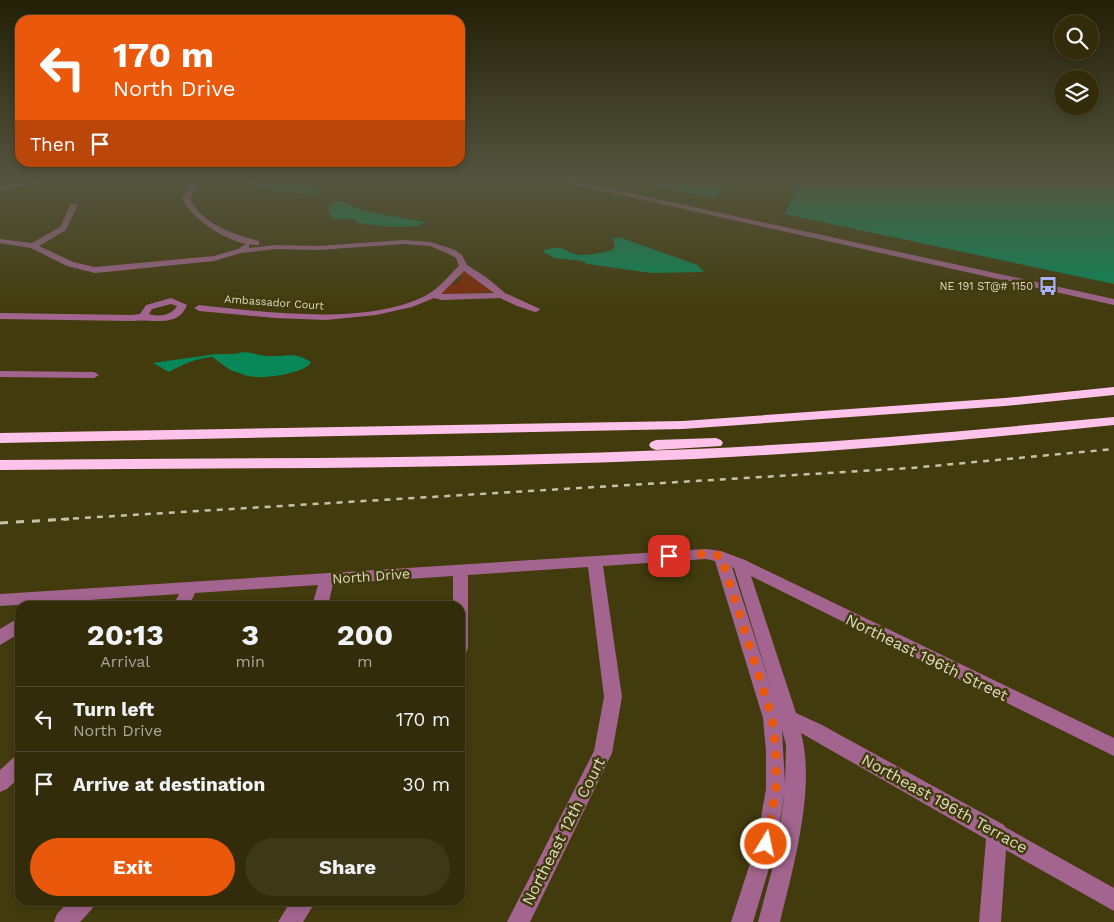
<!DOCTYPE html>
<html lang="en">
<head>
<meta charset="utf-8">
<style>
  body { margin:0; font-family:"Work Sans",sans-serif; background:#3d3818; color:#f1f3f6; height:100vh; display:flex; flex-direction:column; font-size:19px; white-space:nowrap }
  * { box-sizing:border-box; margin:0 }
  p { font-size:16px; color:#a8a79c }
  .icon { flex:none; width:28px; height:28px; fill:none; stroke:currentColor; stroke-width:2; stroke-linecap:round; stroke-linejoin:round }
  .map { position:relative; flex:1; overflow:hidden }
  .details { position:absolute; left:15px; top:601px; width:450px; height:305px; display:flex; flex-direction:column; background:#322c0a; border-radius:15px; box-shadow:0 2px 8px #0003,0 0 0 1px #4d482b }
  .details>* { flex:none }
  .hud { position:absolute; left:15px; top:15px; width:450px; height:152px; border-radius:15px; box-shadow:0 2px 8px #0003,0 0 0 1px #4d482b; background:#ea580c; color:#fff; overflow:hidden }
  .tools { position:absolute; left:1054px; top:15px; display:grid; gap:10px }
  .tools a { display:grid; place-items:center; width:45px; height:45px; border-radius:50%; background:#322c0a; box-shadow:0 2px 8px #0003,0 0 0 1px #4d482b; font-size:25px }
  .pin { position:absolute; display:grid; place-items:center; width:42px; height:42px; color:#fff; margin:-21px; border-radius:10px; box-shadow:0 2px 8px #0006 }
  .me { position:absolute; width:55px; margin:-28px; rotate:10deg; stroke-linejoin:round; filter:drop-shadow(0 0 4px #0008) }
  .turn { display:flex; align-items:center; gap:18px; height:105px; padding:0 15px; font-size:22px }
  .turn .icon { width:65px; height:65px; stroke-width:2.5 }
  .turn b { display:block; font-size:35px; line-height:42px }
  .then { display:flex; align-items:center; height:48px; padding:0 15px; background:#0003; gap:10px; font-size:19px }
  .eta { display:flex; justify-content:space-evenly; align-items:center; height:85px; text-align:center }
  .eta b { font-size:30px; font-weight:700; line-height:35px }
  .primary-button { display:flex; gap:10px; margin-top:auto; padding:10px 15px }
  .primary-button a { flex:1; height:58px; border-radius:30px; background:#ea580c; color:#fff; font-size:20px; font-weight:700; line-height:58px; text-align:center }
  .primary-button a+a { background:#3d3818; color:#f1f3f6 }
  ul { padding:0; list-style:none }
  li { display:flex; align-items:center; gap:15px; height:65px; padding:0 15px; border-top:1px solid #4d482b }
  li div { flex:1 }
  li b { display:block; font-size:19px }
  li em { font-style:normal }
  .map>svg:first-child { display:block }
  .green { fill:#7c2c0a }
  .water { fill:#088758 }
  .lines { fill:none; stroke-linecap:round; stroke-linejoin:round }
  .minor { fill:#a3658f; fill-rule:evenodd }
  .highway { fill:#ffc2ea; fill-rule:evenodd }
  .rail-far1 { stroke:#c6c2a7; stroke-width:2.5; stroke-dasharray:6 6; stroke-linecap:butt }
  .rail { stroke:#c6c2a7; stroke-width:3; stroke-dasharray:8 8; stroke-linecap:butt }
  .route { stroke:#ea580c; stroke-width:9; stroke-dasharray:0 16.2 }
  .labels { text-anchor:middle; stroke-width:5; stroke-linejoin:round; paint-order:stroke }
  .far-poi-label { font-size:11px; fill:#dedbc3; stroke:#423b0d; text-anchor:end }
  .far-street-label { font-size:11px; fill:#dedbc3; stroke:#423b0d }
  .street-label { font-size:14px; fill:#dedbc3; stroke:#423b0d }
  .near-street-label { font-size:16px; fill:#dedbc3; stroke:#423b0d }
</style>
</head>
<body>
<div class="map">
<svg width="1114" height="922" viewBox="0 0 1114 922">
  <rect width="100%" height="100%" fill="#423b0d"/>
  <path class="green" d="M 464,271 L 493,291 L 493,292 L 440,294 L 451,284 L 456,284 L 463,277 L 458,276 Z"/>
  <g class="water">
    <path d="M 270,181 L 299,181 L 322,191 L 314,194 L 255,188 Z"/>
    <path d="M 651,181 L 722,181 L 720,186 L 722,189 L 713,198 L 652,185 L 649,182 Z"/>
    <path d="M 782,181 L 1114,181 L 1114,284 L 784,214 L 797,190 Z"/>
    <path d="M 341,201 L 364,211 L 425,222 C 415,231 373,225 359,223 C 352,222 359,221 353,219 C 346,217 339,221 333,219 L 328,210 L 332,203 Z"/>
    <path d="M 619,237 L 689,262 L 698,265 L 704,272 L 652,273 L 587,264 L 582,261 L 555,258 L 543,252 L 544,250 C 566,244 561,251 579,255 C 584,256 607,252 612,250 L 615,247 L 613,239 Z"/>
    <path d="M 245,352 C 254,353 264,357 273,356 C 290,356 295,352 311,362 C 306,373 268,378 256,377 C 248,377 240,373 233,371 C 226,368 219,362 213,357 C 197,358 183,364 169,372 L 153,363 L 216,354 L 233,354 Z"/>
  </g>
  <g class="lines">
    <g class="minor">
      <path d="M 27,181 L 37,181 L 0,192 L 0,188 Z"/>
      <path d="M 193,181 L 199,181 L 190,199 C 202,224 233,234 259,241 L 259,245 C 234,247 193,221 182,199 Z"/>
      <path d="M 564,181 L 575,181 L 1114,299 L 1114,305 L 567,183 Z"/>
      <path d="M 71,203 L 78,205 L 66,230 L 39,246 L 73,262 L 95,267 L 214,256 L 238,249 L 246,244 L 249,244 L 249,248 L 275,245 L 318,246 L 403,240 L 431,242 L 455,250 L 462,255 L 467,265 L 486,277 L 505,293 L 540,309 L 538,311 L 535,312 L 517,306 L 500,298 L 442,300 L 434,298 L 412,307 L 376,315 L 326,320 L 275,318 L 199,311 L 194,308 L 199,305 C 264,312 365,326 425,296 C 439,289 448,276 459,266 L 456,258 L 449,254 L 430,246 L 403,244 L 318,250 L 275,249 L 241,253 L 214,261 L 95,273 L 67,266 L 31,248 L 0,243 L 0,239 L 32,243 L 60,227 ZM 464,271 L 494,293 L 441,294 Z"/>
      <path d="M 171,298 L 187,305 C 178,329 150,318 132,321 L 0,319 L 0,313 L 132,315 L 140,314 L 146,305 ZM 171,304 L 177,306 C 171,316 159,317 149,314 L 152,309 Z"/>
      <path d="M 0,371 L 94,372 L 99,375 L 94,378 L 0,377 Z"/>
      <path d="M 706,549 L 721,551 L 745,560 L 1114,738 L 1114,756 L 751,576 L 796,713 L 822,725 L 1004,825 L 1005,827 L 1114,888 L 1114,911 L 1006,850 L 1001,922 L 979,922 L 986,839 L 801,733 C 816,788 793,868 780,922 L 758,922 L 776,855 L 785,790 L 776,845 L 753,922 L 731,922 L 756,845 L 766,789 L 766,751 L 763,718 L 715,561 L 706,559 L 603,566 L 622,697 L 612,753 L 530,922 L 507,922 L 594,751 L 604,697 L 588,567 L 468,575 L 468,648 L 466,653 L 460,655 L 460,606 L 453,606 L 453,576 L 333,584 L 328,606 L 312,606 L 318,585 L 195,593 L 189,606 L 173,606 L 179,594 L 0,606 L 0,594 ZM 732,567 L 734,568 L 773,694 ZM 782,730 L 786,745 L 785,784 Z"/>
      <path d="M 20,617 L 20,633 L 0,645 L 0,629 Z"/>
      <path d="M 20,756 L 20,777 L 7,789 L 0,792 L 0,770 L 13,758 Z"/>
      <path d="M 69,901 L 95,901 L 92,909 L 80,922 L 54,922 L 57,914 Z"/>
      <path d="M 291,901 L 316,901 L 303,922 L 278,922 Z"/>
    </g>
    <g class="highway">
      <path d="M 1114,387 L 1114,395 L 1005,406 L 683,429 L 0,443 L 0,433 L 683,421 L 1005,398 Z"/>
      <path d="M 1114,417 L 1114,425 C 975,439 835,452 695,459 C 463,469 232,468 0,470 L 0,460 C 232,458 463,459 695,449 C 835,443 975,430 1114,417 Z"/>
      <path d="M 716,438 L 721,440 L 723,443 L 721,446 L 656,450 L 651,448 L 649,445 L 651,442 L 656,440 Z"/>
    </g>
    <path class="rail-far1" d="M 49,520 L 911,468 L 1114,449"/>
    <path class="rail" d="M 0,523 L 69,519"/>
  </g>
  <linearGradient id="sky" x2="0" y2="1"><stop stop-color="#242007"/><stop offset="0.58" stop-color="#545540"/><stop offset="1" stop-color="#545540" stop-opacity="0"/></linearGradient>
  <rect width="1114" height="310" fill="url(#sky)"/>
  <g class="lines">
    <path class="route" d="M 669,556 L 706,554 L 721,556 L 772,718 L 776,751 L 776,789 L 766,844"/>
  </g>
  <defs>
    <g id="bus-bare" transform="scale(1.5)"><path d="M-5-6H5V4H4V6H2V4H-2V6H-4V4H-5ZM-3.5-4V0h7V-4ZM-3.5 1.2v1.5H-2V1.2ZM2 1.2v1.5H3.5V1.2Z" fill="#a9b0fc" stroke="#423b0d" stroke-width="2.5" paint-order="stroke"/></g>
  </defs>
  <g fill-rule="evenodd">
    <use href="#bus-bare" x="1048" y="286"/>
  </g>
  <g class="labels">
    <g class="far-poi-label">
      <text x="1033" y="290">NE 191 ST@# 1150</text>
    </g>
    <g class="far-street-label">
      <text transform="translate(274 302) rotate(4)" y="4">Ambassador Court</text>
    </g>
    <g class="street-label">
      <text transform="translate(371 576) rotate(-4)" y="5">North Drive</text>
    </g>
    <g class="near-street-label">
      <text transform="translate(927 657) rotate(26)" y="6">Northeast 196th Street</text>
      <text transform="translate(945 803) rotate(29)" y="6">Northeast 196th Terrace</text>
      <text transform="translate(563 831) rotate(-63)" y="6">Northeast 12th Court</text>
    </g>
  </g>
</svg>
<div class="tools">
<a><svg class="icon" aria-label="search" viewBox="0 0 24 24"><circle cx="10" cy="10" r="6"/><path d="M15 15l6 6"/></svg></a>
<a><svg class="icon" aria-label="layers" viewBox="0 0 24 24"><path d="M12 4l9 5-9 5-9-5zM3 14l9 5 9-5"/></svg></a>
</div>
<div class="pin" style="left:669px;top:556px;background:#d93025"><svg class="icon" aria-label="arrive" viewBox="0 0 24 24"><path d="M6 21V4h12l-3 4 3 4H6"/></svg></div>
<svg class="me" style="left:766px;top:844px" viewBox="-20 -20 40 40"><circle r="17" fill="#ea580c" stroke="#fff" stroke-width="3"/><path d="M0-11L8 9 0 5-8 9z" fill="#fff"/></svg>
<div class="hud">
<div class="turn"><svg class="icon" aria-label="left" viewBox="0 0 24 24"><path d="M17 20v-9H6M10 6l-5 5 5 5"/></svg><div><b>170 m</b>North Drive</div></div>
<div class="then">Then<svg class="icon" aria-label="arrive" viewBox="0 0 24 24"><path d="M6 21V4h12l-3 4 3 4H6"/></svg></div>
</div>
<section class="details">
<div class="eta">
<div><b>20:13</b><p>Arrival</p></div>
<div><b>3</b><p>min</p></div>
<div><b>200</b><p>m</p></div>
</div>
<ul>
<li><svg class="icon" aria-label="left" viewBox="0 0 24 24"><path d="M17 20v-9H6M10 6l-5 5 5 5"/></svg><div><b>Turn left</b><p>North Drive</p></div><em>170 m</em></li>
<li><svg class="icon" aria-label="arrive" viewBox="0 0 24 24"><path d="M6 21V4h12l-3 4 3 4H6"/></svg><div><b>Arrive at destination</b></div><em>30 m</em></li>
</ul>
<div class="primary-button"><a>Exit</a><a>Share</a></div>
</section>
</div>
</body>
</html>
